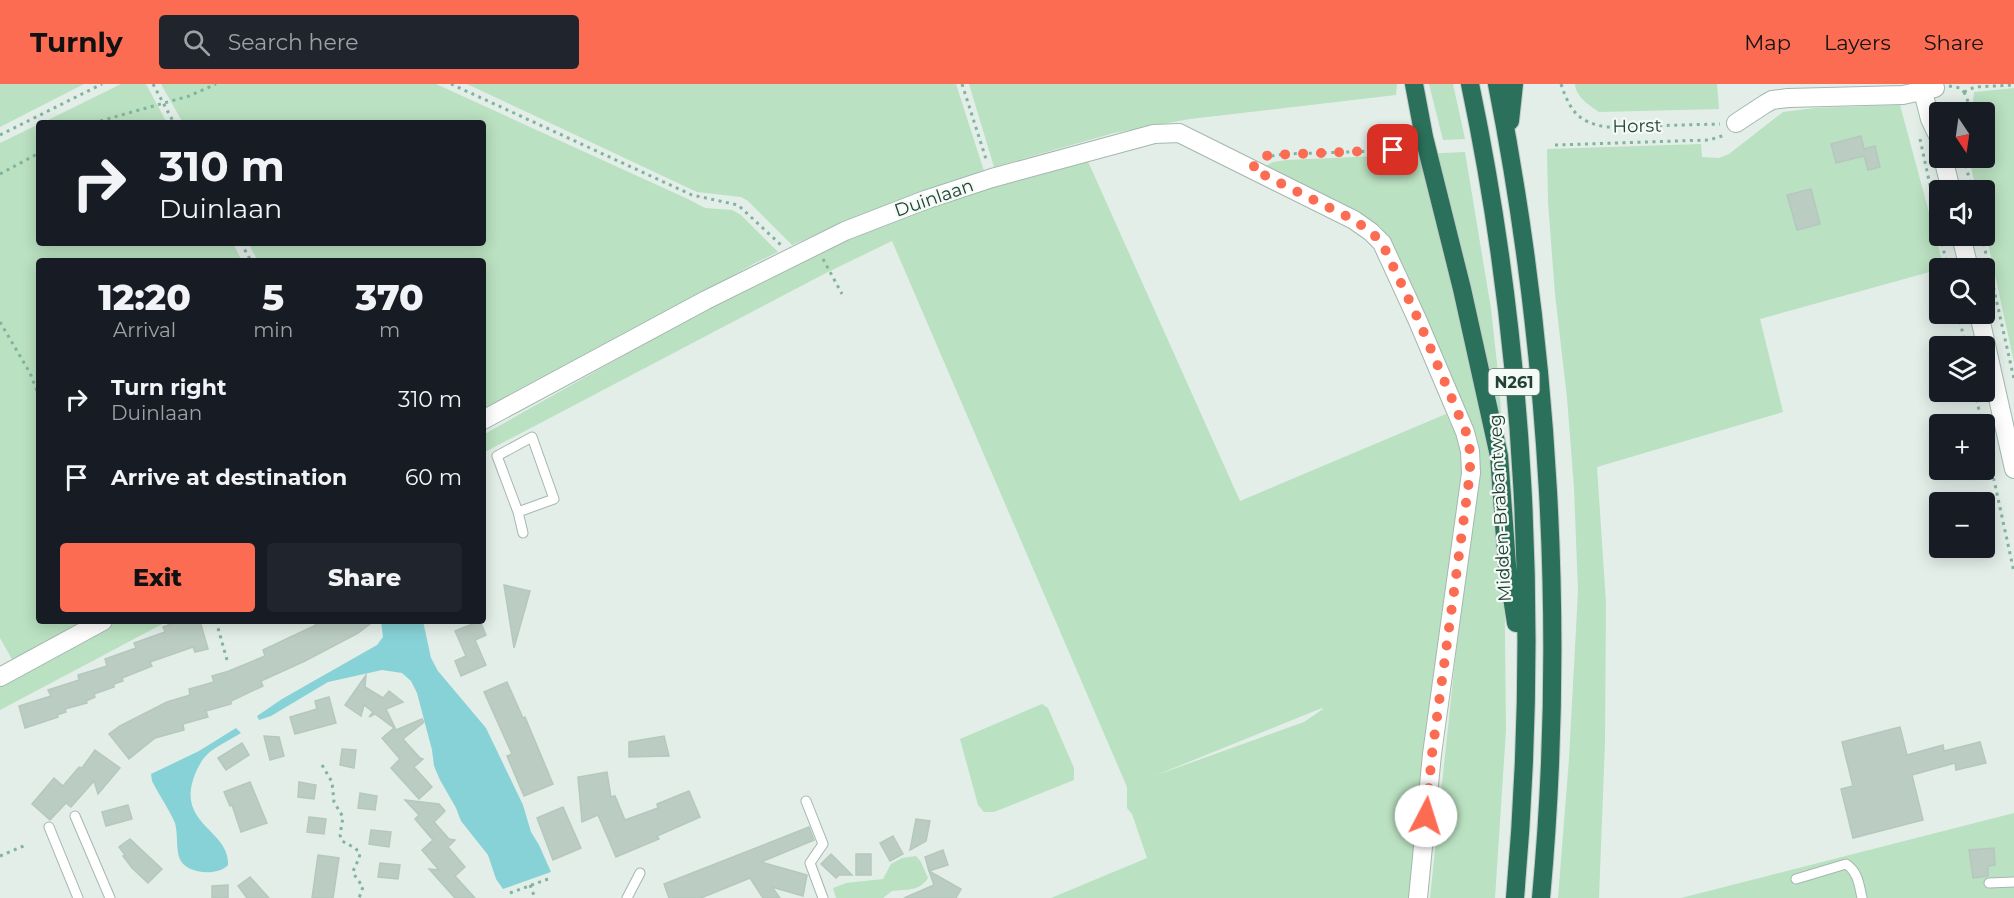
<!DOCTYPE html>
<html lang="en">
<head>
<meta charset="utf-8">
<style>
  body { margin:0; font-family:Montserrat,sans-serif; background:#20242c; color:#f1f3f6; height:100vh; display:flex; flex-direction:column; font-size:22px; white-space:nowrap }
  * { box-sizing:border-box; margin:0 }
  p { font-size:20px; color:#9ea1a6 }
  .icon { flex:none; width:33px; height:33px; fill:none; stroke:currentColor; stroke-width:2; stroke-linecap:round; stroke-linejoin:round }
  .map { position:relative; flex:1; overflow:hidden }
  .side { position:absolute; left:36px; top:174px; width:450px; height:366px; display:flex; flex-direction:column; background:#171b24; border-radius:6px; box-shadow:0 3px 15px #0003 }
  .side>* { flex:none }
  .top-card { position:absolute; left:36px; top:36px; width:450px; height:126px; border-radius:6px; box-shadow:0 3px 15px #0003; background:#171b24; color:#f1f3f6; overflow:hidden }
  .needle { width:39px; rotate:167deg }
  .tools { position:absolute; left:1929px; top:18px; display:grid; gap:12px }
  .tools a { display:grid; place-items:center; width:66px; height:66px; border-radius:6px; background:#171b24; box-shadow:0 3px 15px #0003; font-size:30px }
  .pin { position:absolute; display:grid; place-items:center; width:51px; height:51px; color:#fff; margin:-26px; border-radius:12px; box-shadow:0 3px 9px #0006 }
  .me { position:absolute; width:66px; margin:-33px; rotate:5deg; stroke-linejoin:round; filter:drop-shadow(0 0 4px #0008) }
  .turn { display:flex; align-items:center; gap:21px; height:126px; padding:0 24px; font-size:27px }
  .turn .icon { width:78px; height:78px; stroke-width:2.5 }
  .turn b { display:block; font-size:42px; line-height:51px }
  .eta { display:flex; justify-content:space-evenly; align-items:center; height:102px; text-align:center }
  .eta b { font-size:36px; font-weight:800; line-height:42px }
  .cta { display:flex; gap:12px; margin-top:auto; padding:12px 24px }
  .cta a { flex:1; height:69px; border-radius:6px; background:#fc6c53; color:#111; font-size:24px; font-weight:800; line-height:69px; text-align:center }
  .cta a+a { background:#20242c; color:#f1f3f6 }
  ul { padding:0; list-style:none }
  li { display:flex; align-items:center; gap:18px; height:78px; padding:0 24px }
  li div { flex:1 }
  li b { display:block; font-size:22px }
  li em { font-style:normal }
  header { display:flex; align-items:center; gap:36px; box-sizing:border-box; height:84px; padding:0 30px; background:#fc6c53; color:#111 }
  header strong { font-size:28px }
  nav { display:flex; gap:33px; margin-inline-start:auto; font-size:21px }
  .search { width:420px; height:54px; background:#20242c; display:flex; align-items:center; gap:15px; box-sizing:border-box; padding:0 21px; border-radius:6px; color:#9ea1a6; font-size:22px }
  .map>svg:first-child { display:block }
  .green { fill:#bae1c1; fill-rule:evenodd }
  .water { fill:#87d2d7 }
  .building { fill:#bbccc3; stroke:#b5c8be; stroke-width:1.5 }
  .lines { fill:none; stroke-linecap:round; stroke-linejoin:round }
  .lane-casing { stroke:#a5b7af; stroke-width:11 }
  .street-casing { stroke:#a5b7af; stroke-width:20 }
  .secondary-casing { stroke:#a0bbaf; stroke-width:20 }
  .highway-casing { stroke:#c1cac6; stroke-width:20 }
  .path { stroke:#81b49f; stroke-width:3; stroke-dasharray:3 4.5; stroke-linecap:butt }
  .lane { stroke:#fff; stroke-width:9 }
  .street { stroke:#fff; stroke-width:18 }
  .secondary { stroke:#fff; stroke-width:18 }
  .highway { stroke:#2a705a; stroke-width:18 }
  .route { stroke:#fc6c53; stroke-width:10; stroke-dasharray:0 18 }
  .labels { text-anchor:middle; stroke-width:4.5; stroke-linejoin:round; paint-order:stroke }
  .shield { fill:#f4faf6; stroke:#60786f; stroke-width:1.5 }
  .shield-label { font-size:16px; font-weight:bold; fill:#214135 }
  .street-label { font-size:18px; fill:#214135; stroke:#f4faf6 }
</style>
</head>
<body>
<header>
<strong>Turnly</strong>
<div class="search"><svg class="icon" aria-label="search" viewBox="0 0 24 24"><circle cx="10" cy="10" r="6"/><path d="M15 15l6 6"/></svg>Search here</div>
<nav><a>Map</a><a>Layers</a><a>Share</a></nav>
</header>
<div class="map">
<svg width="2014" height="814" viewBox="0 0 2014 814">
  <rect width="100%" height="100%" fill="#e3eee8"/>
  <g class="green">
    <path d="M 0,0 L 84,0 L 0,43 Z"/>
    <path d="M 121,0 L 146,0 L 167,39 L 42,39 Z"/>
    <path d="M 161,0 L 436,0 L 690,116 L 705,124 L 732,126 L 741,131 L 778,168 L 755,179 L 483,333 L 483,177 L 258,177 L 248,159 L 483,159 L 483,39 L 183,39 Z"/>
    <path d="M 467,0 L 956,0 L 984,87 L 859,132 L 792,161 L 748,117 L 741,113 L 697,108 Z"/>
    <path d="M 969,0 L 1397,0 L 1396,11 L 1190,35 L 1114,49 L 994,83 Z"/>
    <path d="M 1429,0 L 1453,0 L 1465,55 L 1443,56 Z"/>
    <path d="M 1575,0 L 1717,0 L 1719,25 L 1599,28 C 1589,21 1576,13 1575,0 Z"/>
    <path d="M 2014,4 L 2014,278 L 1985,145 L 1984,106 L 1976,106 L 1969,74 L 1984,74 L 1984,28 L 1972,28 L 1974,8 Z"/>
    <path d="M 1900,21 L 1944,184 L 1760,235 L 1783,328 L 1597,383 L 1606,519 L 1605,658 L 1599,814 L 1558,814 L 1569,675 L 1578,507 L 1574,404 L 1567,314 L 1555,210 L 1548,118 L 1547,65 L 1701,60 L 1702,73 L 1719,74 L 1729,70 L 1783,28 L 1815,24 Z"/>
    <path d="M 39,40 L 39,159 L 233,159 L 242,177 L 39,177 L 39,537 L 82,537 L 13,577 L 0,554 L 0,59 Z"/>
    <path d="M 1465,68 L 1491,225 L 1499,298 L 1503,358 L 1506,646 L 1495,814 L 1430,814 L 1465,482 L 1474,348 L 1462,317 L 1381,143 L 1264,83 L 1273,78 L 1287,76 Z"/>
    <path d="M 1086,73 L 1240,417 L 1446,330 C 1454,347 1462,363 1465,381 L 1413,814 L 1051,814 L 1147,774 L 1132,730 L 1127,724 L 1127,703 L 892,157 L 826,189 L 483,369 L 483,351 L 706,225 L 849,153 L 991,102 ZM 1323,625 L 1304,638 L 1154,692 L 1322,624 Z"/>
    <path d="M 118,537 L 168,537 L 0,626 L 0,602 Z"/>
    <path d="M 1042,620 L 1048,624 L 1074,684 L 1074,696 L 994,728 L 984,728 L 978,721 L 960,655 Z"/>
    <path d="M 2014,729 L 2014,814 L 1681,814 Z"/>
    <path d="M 916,772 L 921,778 L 928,794 C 919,808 906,805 892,807 L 883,814 L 836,814 L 833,804 L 846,799 L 883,795 L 891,780 L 902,774 Z"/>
  </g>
  <g class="water">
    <path d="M 381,537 L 423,537 L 431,574 L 438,587 L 486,644 L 523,721 L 531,748 L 539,761 L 551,788 L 503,805 L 496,795 L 488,771 L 461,737 L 456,724 L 440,696 L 434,682 L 432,666 L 417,609 L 411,597 L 402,589 L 382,586 L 328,598 L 271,632 L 259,636 L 257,632 L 282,615 L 377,561 L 383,553 Z"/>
    <path d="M 236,644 L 241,649 C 215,665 203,666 193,696 C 179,741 230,747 228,781 C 217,793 184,790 179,773 C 176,762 178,750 175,739 C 169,725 159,711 152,697 L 151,690 L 199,667 Z"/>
  </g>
  <g class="building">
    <path d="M 1861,52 L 1864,65 L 1875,62 L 1880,83 L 1868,86 L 1864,72 L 1836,79 L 1831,60 Z"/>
    <path d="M 1811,105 L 1820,140 L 1797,146 L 1787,111 Z"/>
    <path d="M 504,501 L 530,507 L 514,564 Z"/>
    <path d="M 179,537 L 200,537 L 208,565 L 195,568 L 193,563 L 150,578 L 152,582 L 122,594 L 123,597 L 114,600 L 114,603 L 94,610 L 95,613 L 86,617 L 87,619 L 65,625 L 66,628 L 57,631 L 58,633 L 25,644 L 19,622 L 51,612 L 48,606 L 79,596 L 78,591 L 107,582 L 105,575 L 136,564 L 134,559 L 165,548 L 163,543 Z"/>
    <path d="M 314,537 L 374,537 L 358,549 L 305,577 L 261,597 L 263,602 L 231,617 L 231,620 L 206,627 L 208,633 L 183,640 L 184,646 L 155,654 L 129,675 L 109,650 L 120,642 L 167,618 L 190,611 L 189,605 L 214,598 L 212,592 L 229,587 L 265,572 L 263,566 L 316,541 Z"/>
    <path d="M 480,537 L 486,551 L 475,556 L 486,581 L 461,592 L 455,577 L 466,572 L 455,547 Z"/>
    <path d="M 366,591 L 365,603 L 383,614 L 389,607 L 403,618 L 386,625 L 396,646 L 422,635 L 424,638 L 403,655 L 420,674 L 423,675 L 414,683 L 432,703 L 419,715 L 391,684 L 400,675 L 382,654 L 394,644 L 375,630 L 369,633 L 373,628 L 364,621 L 361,632 L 345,621 Z"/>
    <path d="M 507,598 L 523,634 L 525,633 L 553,700 L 524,712 L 507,672 L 512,670 L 484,608 Z"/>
    <path d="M 329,613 L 336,639 L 295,650 L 290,633 L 317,625 L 315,617 Z"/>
    <path d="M 1900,643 L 1907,671 L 1943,661 L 1944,667 L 1980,658 L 1986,679 L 1956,686 L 1955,679 L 1912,691 L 1923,736 L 1853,754 L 1841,705 L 1853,702 L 1842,658 Z"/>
    <path d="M 264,652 L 279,653 L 284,672 L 270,676 Z"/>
    <path d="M 664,652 L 669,672 L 629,673 L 629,658 Z"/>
    <path d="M 242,659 L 249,671 L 226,686 L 218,674 Z"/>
    <path d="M 342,665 L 356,666 L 354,684 L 340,681 Z"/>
    <path d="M 95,666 L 120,684 L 98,710 L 94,697 L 71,723 L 66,719 L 50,736 L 32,720 L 54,694 L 63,702 L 79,683 L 82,684 Z"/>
    <path d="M 607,688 L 611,713 L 615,712 L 625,736 L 658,724 L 657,720 L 689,707 L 700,733 L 657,752 L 659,755 L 616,773 L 598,731 L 582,738 L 578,693 Z"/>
    <path d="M 250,698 L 267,739 L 241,748 L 232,721 L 230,722 L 224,708 Z"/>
    <path d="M 299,698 L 316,701 L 314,715 L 298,713 Z"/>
    <path d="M 360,709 L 377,712 L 375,726 L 358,724 Z"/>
    <path d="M 405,716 L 439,720 L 445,727 L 434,738 L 449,755 L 455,756 L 448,763 L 465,783 L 455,792 L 475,814 L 455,814 L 429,785 L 439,786 L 422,766 L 433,756 L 415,735 L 419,731 Z"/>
    <path d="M 128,721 L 132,735 L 106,742 L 102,728 Z"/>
    <path d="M 563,723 L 581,764 L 553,776 L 537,734 Z"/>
    <path d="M 309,733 L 326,735 L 324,750 L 307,748 Z"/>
    <path d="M 916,735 L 930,737 L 926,757 L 910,766 Z"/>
    <path d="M 809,743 L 814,756 L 761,778 L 807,791 L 803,812 L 772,803 L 780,814 L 763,814 L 750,794 L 701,814 L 669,814 L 664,800 Z"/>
    <path d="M 371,746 L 391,748 L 389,763 L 369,760 Z"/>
    <path d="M 893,752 L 903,770 L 890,777 L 880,759 Z"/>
    <path d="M 130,755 L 162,785 L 148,799 L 132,784 L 123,772 L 125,771 L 119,763 Z"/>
    <path d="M 1994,764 L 1995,781 L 1988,782 L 1988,792 L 1973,794 L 1969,766 Z"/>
    <path d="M 943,766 L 948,781 L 929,787 L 925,773 Z"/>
    <path d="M 831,770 L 852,791 L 839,791 L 836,794 L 821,780 Z"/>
    <rect x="856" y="770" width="15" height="21"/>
    <path d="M 318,771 L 339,774 L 333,814 L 312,814 Z"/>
    <path d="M 380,779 L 400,781 L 398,795 L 378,793 Z"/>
    <path d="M 929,787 L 961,805 L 956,814 L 904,814 L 934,801 Z"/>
    <path d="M 250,793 L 269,814 L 247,814 L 238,802 Z"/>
    <path d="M 228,801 L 228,814 L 212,814 L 212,802 Z"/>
  </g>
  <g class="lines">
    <g class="lane-casing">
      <g id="lane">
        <path d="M 518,428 L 497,372 L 532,353 L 554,415 L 518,428 L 523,449"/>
        <path d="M 806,717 L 823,760 L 810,779 L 823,814"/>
        <path d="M 75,732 L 110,814"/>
        <path d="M 49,743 L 78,814"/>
        <path d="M 1796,795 L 1846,780 C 1858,788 1859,800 1862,814"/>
        <path d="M 1989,799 L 2014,798"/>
        <path d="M 627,814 L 640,789"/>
      </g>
    </g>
    <g class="street-casing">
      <g id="street">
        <path d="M 1736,39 L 1765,20 L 1772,16 L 1788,14 L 1903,11 L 1935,4"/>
        <path d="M 483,336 L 706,216 L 845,147 L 925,116 L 992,94 L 1154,50 L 1179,49 L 1354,136 L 1371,148 L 1382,159 L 1417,235 L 1465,348 L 1470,367 L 1471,389 L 1432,670 L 1418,814"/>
        <path d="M 0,593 L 103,537"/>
      </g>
    </g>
    <g class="secondary-casing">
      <g id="secondary">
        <path d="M 1921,0 L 1930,35 L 1940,56"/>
        <path d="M 1943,74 L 1951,106"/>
        <path d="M 1961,152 L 1969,184"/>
        <path d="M 1979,230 L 2014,385"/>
      </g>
    </g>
    <g class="highway-casing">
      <g id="highway">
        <path d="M 1414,0 L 1424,53 L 1462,205 L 1499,372 L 1507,481 L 1516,539"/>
        <path d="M 1470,0 C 1526,266 1539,544 1515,814"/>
        <path d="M 1497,0 C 1549,265 1566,545 1541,814"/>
        <path d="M 1510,37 L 1514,0"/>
      </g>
    </g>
    <g class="path">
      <path d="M 153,0 L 174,39"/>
      <path d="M 451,0 L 692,111 L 738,121 L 781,161"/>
      <path d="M 962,0 L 987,78"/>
      <path d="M 1561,0 C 1570,27 1578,38 1606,43 L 1720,40"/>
      <path d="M 1949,2 L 1960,4 L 1964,8"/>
      <path d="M 1964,8 L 1975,3 L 2014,1"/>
      <path d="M 1964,8 L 1969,20 L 1967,28"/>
      <path d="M 93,39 L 189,12 L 216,0"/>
      <path d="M 0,51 L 102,0"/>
      <path d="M 1920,55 L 1940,147"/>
      <path d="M 1555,61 L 1709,56 L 1725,51"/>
      <path d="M 1264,73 L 1285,70 L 1410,66"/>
      <path d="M 1964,74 L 1972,106"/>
      <path d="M 0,90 L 39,69"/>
      <path d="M 1940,152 L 1948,184"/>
      <path d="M 1982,152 L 2014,295"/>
      <path d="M 241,159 L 251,177"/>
      <path d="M 823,175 L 842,210"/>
      <path d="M 1958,230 L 1966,262"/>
      <path d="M 0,238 L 30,289 L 39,312"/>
      <path d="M 1975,308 L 1982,340"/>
      <path d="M 1984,350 L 2014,488"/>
      <path d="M 216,537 L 227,576"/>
      <path d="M 322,681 L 332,698 L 334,718 L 343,733 L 340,751 L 342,757 L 355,764 L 360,769 C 359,778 354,782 353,789 L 363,803 L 359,814"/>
      <path d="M 0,772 L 26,761"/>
      <path d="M 530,801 L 535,814"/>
      <path d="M 510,809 L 548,795"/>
    </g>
    <use href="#lane" class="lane"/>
    <use href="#street" class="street"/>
    <use href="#secondary" class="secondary"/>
    <use href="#highway" class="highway"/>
  </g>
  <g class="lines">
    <path class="route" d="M 1393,66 L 1270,71 L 1261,73 L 1252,85 L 1354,136 L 1371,148 L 1382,159 L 1418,235 L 1466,348 L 1470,367 L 1470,389 L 1432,670 L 1426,732"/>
  </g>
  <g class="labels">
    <rect class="shield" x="1488.5" y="285" width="51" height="26" rx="4.5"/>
    <g class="shield-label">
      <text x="1514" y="304">N261</text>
    </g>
    <g class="street-label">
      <text transform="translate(1637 42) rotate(-1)" y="6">Horst</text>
      <text transform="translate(934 114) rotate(-19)" y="6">Duinlaan</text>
      <text transform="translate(1500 424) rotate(-93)" y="6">Midden-Brabantweg</text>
    </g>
  </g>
</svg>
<div class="tools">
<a><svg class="needle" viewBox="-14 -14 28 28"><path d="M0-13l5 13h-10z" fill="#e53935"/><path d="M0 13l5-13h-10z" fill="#9ea1a6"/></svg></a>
<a><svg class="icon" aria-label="sound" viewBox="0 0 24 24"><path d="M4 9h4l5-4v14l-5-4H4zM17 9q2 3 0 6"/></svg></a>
<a><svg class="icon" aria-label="search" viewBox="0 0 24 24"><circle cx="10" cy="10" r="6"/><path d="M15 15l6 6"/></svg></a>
<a><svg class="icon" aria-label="layers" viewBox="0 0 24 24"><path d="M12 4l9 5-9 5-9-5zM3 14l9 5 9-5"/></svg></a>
<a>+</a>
<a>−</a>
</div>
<div class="pin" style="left:1393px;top:66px;background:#d93025"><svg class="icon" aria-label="arrive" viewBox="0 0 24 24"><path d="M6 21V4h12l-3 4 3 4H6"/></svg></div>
<svg class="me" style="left:1426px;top:732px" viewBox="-20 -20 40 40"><circle r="19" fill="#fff"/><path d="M0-13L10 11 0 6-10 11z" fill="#fc6c53"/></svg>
<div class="top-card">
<div class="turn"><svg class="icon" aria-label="right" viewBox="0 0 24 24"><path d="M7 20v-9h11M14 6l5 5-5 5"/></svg><div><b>310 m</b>Duinlaan</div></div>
</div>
<section class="side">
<div class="eta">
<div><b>12:20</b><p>Arrival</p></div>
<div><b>5</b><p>min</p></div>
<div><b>370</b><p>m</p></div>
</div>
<ul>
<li><svg class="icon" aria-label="right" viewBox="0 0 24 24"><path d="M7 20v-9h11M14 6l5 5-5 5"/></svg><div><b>Turn right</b><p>Duinlaan</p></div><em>310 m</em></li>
<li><svg class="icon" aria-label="arrive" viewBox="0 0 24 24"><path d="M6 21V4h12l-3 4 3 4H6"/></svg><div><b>Arrive at destination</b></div><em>60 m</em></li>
</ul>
<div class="cta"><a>Exit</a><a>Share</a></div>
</section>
</div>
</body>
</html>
